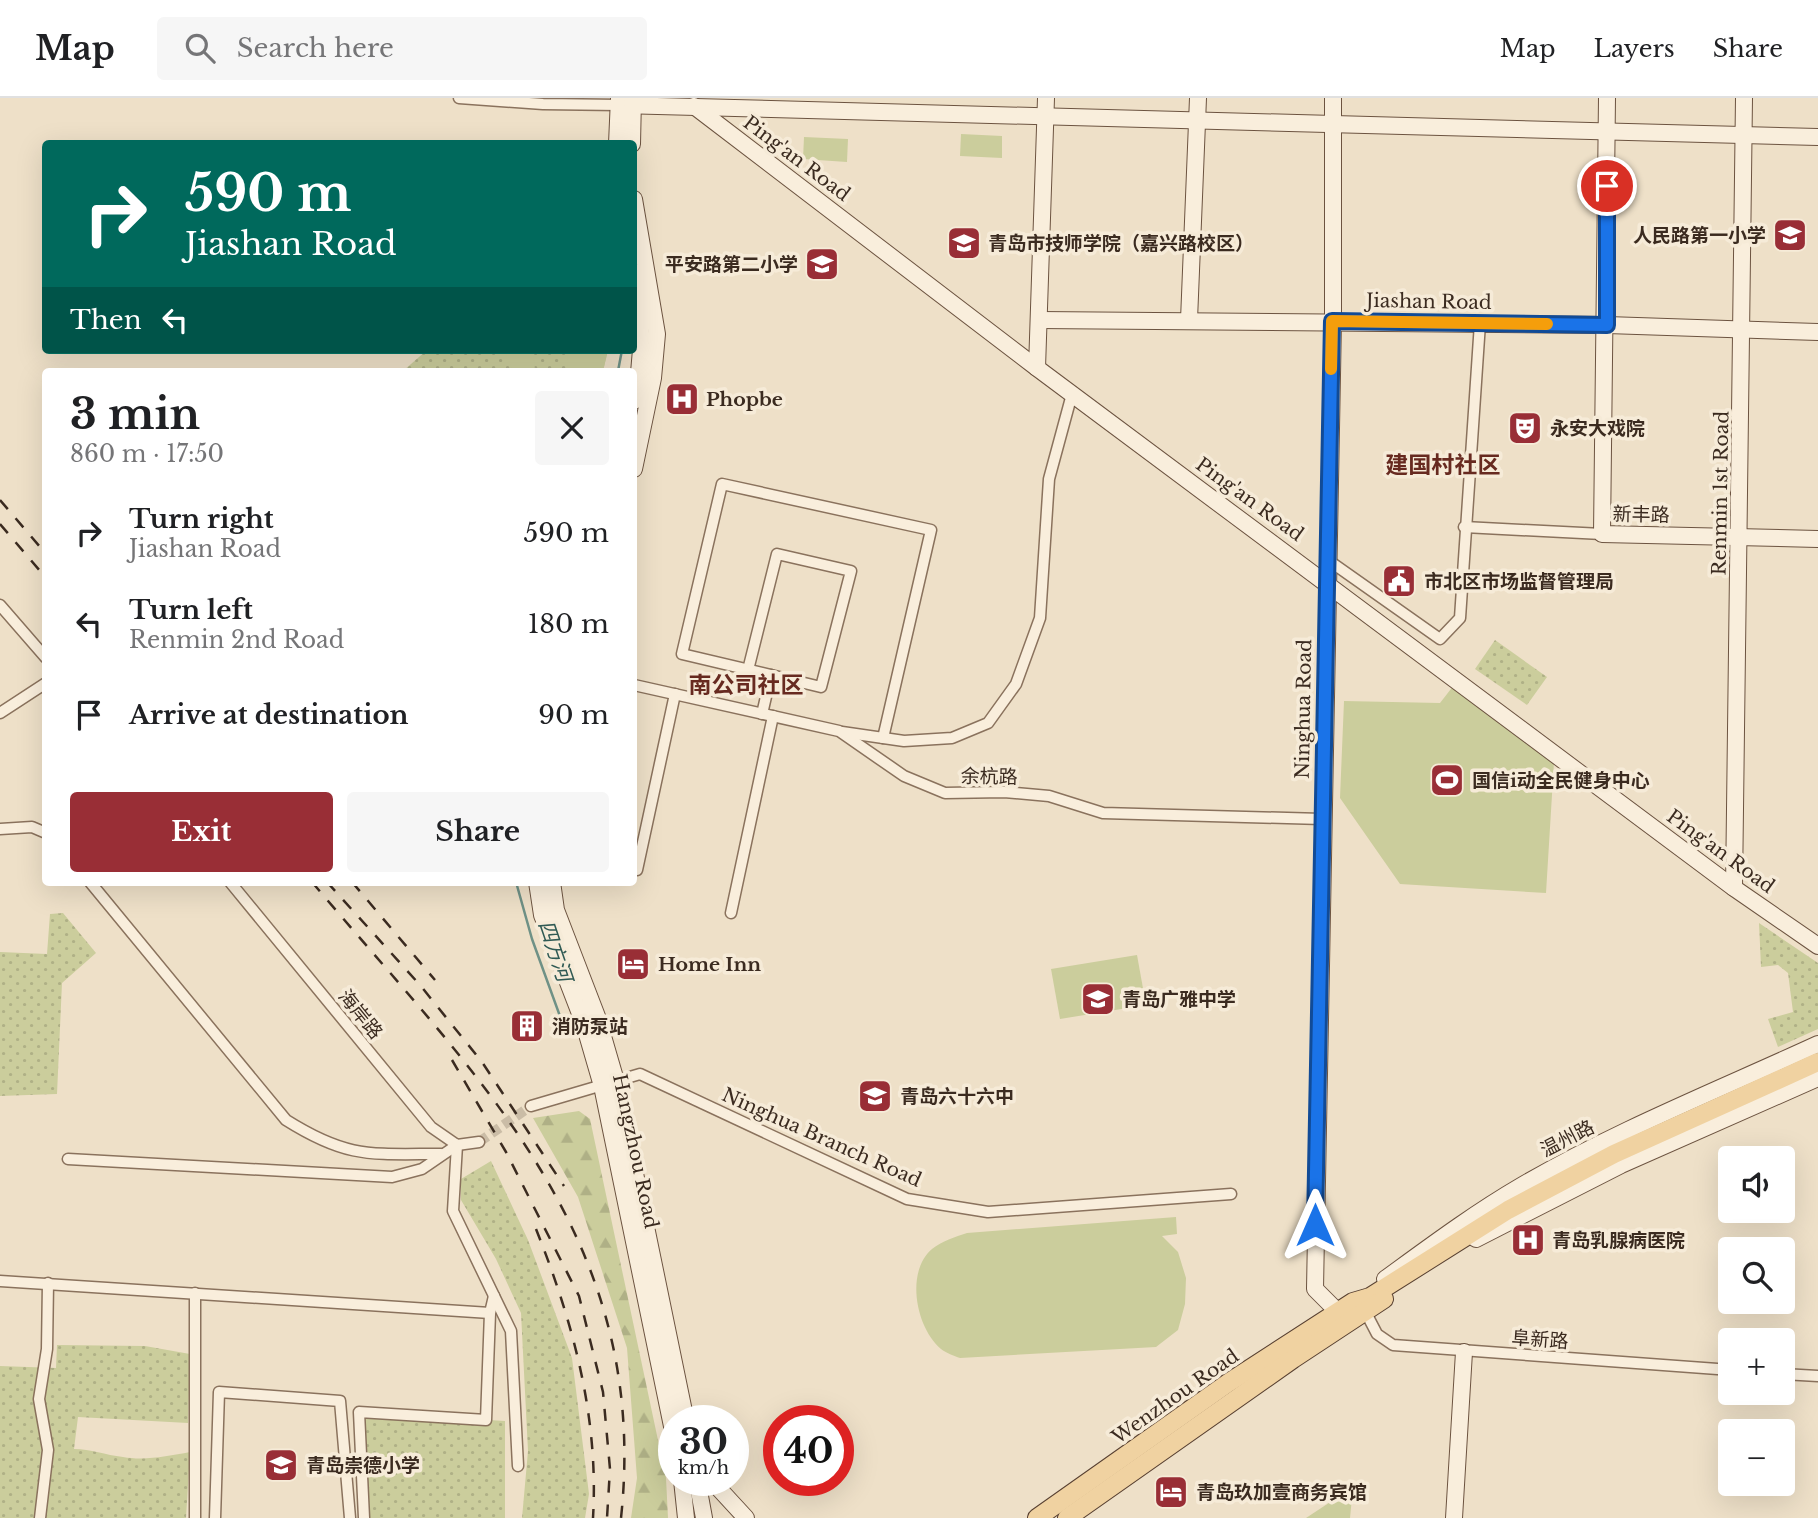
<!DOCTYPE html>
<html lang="en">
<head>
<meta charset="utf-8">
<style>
  body { margin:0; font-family:"Libre Baskerville","Noto Sans SC",serif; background:#f6f6f6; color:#202124; height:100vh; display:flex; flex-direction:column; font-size:26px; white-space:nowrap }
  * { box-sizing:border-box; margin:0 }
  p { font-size:23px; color:#757577 }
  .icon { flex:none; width:38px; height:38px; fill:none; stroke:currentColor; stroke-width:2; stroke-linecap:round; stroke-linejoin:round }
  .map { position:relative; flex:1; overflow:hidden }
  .drawer { position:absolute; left:42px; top:270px; width:595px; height:518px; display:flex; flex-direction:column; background:#fff; border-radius:7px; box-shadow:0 7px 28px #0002 }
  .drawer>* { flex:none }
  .banner { position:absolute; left:42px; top:42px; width:595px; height:214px; border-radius:7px; box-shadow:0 7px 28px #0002; background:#00695c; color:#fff; overflow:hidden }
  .buttons { position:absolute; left:1718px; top:1048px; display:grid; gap:14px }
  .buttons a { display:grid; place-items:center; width:77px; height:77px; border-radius:7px; background:#fff; box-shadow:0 7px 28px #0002; font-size:35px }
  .speed { position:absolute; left:658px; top:1307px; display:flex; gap:14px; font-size:35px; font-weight:700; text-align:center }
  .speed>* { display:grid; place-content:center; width:91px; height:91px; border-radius:50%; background:#fff; box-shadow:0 7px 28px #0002; line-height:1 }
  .speed small { font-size:18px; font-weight:400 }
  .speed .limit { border:10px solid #d22; background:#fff; color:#111 }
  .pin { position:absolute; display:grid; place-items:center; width:60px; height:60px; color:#fff; margin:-30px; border:4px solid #fff; border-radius:50%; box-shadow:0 2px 7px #0007 }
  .me { position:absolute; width:77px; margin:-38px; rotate:0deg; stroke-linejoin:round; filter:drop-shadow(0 0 5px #0008) }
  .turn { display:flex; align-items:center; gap:24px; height:147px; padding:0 28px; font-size:32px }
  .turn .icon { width:91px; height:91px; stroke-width:2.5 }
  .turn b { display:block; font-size:49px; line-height:60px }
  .then { display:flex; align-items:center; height:66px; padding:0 28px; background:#0003; gap:14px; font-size:26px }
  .round { display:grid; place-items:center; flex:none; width:74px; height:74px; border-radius:7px; background:#f6f6f6 }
  .head { display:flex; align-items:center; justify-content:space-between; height:119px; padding:0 28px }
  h1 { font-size:42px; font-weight:800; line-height:52px }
  .button { display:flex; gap:14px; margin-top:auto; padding:14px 28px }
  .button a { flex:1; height:80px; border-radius:7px; background:#992e36; color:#fff; font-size:28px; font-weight:800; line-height:80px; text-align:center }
  .button a+a { background:#f6f6f6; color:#202124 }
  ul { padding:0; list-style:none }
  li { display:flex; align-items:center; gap:21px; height:91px; padding:0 28px }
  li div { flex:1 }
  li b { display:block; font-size:26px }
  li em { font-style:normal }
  header { display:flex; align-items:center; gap:42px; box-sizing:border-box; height:98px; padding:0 35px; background:#fff; border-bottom:2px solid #e0e0e0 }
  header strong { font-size:33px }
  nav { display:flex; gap:38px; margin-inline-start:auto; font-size:24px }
  .search { width:490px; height:63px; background:#f6f6f6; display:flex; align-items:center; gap:18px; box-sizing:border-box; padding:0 24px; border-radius:7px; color:#757577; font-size:26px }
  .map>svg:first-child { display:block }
  .forest { fill:url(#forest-firs) }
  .park { fill:url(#park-dots) }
  .garden { fill:#cbcd9c }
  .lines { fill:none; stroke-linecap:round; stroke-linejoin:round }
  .stream { stroke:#6f9186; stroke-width:2.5 }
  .street-tunnel { stroke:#cabca6; stroke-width:10; stroke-dasharray:10 5; stroke-linecap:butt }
  .street-casing { stroke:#8a725d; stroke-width:13 }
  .secondary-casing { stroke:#6c5340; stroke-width:18 }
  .primary-casing { stroke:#584031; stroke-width:20 }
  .street { stroke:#f9eedc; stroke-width:10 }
  .secondary { stroke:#f9eedc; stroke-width:16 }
  .primary { stroke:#f0d2a1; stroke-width:18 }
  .rail { stroke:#3b2b20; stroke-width:2.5; stroke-dasharray:12 12; stroke-linecap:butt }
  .route-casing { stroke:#114b97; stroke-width:18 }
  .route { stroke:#1a73e8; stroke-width:12 }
  .slow { stroke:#f59e0b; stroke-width:12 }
  .labels { text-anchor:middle; stroke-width:7; stroke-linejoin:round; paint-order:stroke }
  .street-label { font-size:19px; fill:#3b2b20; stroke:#f6ebd8 }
  .poi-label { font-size:19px; font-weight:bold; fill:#3b2b20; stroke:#f6ebd8; text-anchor:start }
  .water-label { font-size:21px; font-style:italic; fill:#305a54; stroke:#f6ebd8 }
  .quarter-label { font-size:23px; font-weight:bold; fill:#672a20; stroke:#f6ebd8 }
</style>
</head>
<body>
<header>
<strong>Map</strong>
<div class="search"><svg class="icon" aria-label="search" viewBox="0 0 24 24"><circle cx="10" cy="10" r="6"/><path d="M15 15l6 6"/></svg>Search here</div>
<nav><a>Map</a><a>Layers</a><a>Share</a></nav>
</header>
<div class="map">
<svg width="1818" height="1420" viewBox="0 0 1818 1420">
  <defs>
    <pattern id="forest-firs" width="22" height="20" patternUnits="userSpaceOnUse" patternTransform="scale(1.75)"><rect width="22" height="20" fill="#cbcd9c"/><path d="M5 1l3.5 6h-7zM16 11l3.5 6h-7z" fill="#afb086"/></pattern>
    <pattern id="park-dots" width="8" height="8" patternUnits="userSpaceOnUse" patternTransform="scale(1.75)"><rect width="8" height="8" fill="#cbcd9c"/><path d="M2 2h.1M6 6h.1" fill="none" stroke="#afb086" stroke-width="1.8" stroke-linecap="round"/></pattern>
  </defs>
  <rect width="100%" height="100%" fill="#eee0c8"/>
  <path class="forest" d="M 579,1013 L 590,1021 L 666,1380 L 668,1420 L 631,1420 L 637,1380 L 627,1250 L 578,1099 L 533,1020 Z"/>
  <g class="park">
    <path d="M 427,252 L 608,252 L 603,273 L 403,273 Z"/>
    <path d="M 1495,542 L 1547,579 L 1527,607 L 1475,571 Z"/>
    <path d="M 63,815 L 96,855 L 62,885 L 57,996 L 0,998 L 0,854 L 47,856 L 50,816 Z"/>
    <path d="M 1759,825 L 1818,865 L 1818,931 L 1778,949 L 1768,921 L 1793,914 L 1788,875 L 1778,867 L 1761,869 Z"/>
    <path d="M 491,1063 L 528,1142 L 572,1260 L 589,1396 L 585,1420 L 522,1420 L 528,1353 L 521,1215 L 496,1161 L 461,1102 L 461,1081 Z"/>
    <path d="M 57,1247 L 145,1248 L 190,1256 L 188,1325 L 78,1319 L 74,1351 C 91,1351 105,1357 123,1359 C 145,1363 168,1358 190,1354 L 186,1420 L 0,1420 L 0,1268 L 56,1270 Z"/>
    <path d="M 359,1314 L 505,1323 L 505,1420 L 359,1420 Z"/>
  </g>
  <g class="garden">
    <path d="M 961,36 L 1002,38 L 1002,60 L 960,58 Z"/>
    <path d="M 804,39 L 848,41 L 847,64 L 803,61 Z"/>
    <path d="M 504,252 L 533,252 L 535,273 L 513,273 Z"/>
    <path d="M 568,252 L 608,252 L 603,273 L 567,273 Z"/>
    <path d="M 1454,587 L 1554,664 L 1546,795 L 1400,786 L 1340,700 L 1344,603 L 1440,605 Z"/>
    <path d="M 1137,857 L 1146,907 L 1060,921 L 1051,871 Z"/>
    <path d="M 1176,1119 L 1177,1136 L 1162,1138 L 1178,1154 L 1186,1180 L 1185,1206 L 1178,1232 L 1156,1249 L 960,1260 C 954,1258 946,1255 941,1251 C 916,1230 905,1174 932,1151 C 942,1143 955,1139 967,1135 Z"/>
    <path d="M 1353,1389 L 1350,1420 L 1306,1420 Z"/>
  </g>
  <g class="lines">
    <g class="stream">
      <path d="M 618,273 L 622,252"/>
      <path d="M 516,784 L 532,841 L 565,932"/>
    </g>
    <path class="street-tunnel" d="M 479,1044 L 531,1008"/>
    <g class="street-casing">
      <g id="street">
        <path d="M 459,0 L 543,6 L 619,7"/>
        <path d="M 1464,429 L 1602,436"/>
        <path d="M 1328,462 L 1440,541 L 1460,520 L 1480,225"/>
        <path d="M 0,507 L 46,560"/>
        <path d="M 748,572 L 777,456 L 851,473 L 821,589 L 771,577"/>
        <path d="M 634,587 L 839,633 L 904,678 L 945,695 L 1004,694 L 1049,698 L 1103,715 L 1322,721"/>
        <path d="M 0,615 L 46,585"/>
        <path d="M 762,616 L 771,577 L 682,556 L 722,386 L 931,432 L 883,640"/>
        <path d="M 842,634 L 904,643 L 952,640 L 988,625 L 1016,586 L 1040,520 L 1049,381 L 1072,296"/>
        <path d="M 0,731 L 32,729 L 46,735"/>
        <path d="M 637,772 L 675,596"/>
        <path d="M 90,784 L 286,1022 C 348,1061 371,1056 441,1056"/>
        <path d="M 230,784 L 431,1029 L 457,1047 L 479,1044"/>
        <path d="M 731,815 L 773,618"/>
        <path d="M 531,1008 L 640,976 L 907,1101 L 988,1114 L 1231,1096"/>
        <path d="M 457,1047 L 453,1113 L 511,1233 L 518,1368"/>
        <path d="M 68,1061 L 392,1079 L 422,1071 L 457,1047"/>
        <path d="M 0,1183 L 490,1215"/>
        <path d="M 1365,1213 L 1377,1236 L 1393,1247 L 1731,1272"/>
        <path d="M 1783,1276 L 1818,1278"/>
        <path d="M 40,1420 L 48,1352 L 39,1301 L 47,1251 L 48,1185"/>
        <path d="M 195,1420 L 195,1195"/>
        <path d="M 215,1420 L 219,1294 L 340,1303 L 350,1420"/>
        <path d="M 364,1420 L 359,1314 L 486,1322 L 490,1215 L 494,1198"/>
      </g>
    </g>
    <g class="secondary-casing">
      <g id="secondary">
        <path d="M 1333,0 L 1333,223 L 1315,1191 L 1338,1214"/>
        <path d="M 1607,0 L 1602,436 L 1818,441"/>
        <path d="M 619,7 L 1818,39"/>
        <path d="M 694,8 L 1037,270 L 1734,790 L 1818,848"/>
        <path d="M 617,46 L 619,0"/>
        <path d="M 632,46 L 633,0"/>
        <path d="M 634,101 L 657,236 L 653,280 L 634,371"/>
        <path d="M 634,174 C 643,220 644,257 634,303"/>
        <path d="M 1039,222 L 1607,227 L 1818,234"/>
        <path d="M 1189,222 L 1198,0"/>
        <path d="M 1037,270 L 1046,0"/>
        <path d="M 537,784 L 542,817 L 584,926 L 602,988 L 674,1338"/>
        <path d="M 552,784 L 556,812 L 598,921 L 616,983 L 686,1323"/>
        <path d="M 1734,790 L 1744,0"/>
        <path d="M 1476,1141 L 1621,1067 L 1818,980"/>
        <path d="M 1385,1181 C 1429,1149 1473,1116 1521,1088 C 1615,1033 1718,992 1818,946"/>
        <path d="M 682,1382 L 686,1420"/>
        <path d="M 697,1382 L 704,1420"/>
        <path d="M 711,1382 L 746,1420"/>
        <path d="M 1454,1420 L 1464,1254"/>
      </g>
    </g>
    <g class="primary-casing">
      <g id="primary">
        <path d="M 1037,1420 L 1228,1285 L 1353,1204 L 1370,1199 L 1508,1112 L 1614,1056 L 1818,964"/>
        <path d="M 1067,1420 L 1293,1261 L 1384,1201"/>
      </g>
    </g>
    <use href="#street" class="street"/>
    <use href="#secondary" class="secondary"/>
    <use href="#primary" class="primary"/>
    <g class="rail">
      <path d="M 0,402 L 46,456"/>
      <path d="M 0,426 L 46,480"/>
      <path d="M 312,784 C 477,980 651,1139 621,1420"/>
      <path d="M 327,784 L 420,887 L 482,964 L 564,1088"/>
      <path d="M 352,784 L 435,882"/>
      <path d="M 452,962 L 506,1054 L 579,1198 L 603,1294 L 610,1371 L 607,1420"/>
      <path d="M 536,1131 C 573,1224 599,1319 593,1420"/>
    </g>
  </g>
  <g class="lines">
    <g class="route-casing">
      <path id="route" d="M 1315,1127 L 1332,223 L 1607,227 L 1607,88"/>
    </g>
    <use href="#route" class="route"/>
    <path class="slow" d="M 1331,271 L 1332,223 L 1547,226"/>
  </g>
  <defs>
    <g id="school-square" transform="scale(1.75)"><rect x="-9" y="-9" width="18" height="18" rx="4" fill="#992e36" stroke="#f6ebd8"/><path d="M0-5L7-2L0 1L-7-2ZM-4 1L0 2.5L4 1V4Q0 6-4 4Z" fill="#fff"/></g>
    <g id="university-square" transform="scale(1.75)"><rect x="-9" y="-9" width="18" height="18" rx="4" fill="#992e36" stroke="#f6ebd8"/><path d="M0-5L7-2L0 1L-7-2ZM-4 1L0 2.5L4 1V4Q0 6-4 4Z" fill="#fff"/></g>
    <g id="hospital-square" transform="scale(1.75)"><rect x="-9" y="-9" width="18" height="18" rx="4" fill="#992e36" stroke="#f6ebd8"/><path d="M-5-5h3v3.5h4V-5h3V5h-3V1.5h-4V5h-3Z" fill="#fff"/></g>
    <g id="theatre-square" transform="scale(1.75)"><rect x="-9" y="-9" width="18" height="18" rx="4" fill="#992e36" stroke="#f6ebd8"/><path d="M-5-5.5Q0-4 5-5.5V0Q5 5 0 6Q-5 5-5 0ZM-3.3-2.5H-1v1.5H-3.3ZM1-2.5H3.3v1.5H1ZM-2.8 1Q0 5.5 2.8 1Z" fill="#fff"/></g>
    <g id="civic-square" transform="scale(1.75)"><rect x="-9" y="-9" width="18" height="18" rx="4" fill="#992e36" stroke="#f6ebd8"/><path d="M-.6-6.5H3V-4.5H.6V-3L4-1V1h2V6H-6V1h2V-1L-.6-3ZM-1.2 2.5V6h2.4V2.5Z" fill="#fff"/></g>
    <g id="stadium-square" transform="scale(1.75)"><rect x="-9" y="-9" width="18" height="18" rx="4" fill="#992e36" stroke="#f6ebd8"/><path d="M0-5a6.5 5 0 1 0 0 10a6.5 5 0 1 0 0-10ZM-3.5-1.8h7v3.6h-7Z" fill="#fff"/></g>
    <g id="hotel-square" transform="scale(1.75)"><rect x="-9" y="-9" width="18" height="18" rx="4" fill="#992e36" stroke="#f6ebd8"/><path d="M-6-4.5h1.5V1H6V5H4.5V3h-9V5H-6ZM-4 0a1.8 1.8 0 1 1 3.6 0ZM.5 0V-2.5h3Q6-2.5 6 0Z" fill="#fff"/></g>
    <g id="building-square" transform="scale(1.75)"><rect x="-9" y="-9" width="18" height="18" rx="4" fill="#992e36" stroke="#f6ebd8"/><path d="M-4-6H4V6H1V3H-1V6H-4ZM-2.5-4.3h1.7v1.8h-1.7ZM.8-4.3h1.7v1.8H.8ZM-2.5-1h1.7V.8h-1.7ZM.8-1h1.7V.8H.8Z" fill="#fff"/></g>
  </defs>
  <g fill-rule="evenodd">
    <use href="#school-square" x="1790" y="137"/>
    <use href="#university-square" x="964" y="145"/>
    <use href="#school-square" x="822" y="166"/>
    <use href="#hospital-square" x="682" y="301"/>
    <use href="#theatre-square" x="1525" y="330"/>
    <use href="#civic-square" x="1399" y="483"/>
    <use href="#stadium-square" x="1447" y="682"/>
    <use href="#hotel-square" x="633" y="866"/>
    <use href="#school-square" x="1098" y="901"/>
    <use href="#building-square" x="527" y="928"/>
    <use href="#school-square" x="875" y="998"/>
    <use href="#hospital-square" x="1528" y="1142"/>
    <use href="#school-square" x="281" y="1367"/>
    <use href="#hotel-square" x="1171" y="1394"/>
  </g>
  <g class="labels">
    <g class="street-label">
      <text transform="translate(797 60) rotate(37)" y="7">Ping'an Road</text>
      <text transform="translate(1429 203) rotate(1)" y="7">Jiashan Road</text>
      <text transform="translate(1720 395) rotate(-89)" y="7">Renmin 1st Road</text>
      <text transform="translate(1250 401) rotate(36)" y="7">Ping'an Road</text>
      <text transform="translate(1641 416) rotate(1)" y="7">新丰路</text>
      <text transform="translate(1303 611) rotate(-89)" y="7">Ninghua Road</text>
      <text transform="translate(989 678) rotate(1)" y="7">余杭路</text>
      <text transform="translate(1721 753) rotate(36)" y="7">Ping'an Road</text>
      <text transform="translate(361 916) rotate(51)" y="7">海岸路</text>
      <text transform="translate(822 1039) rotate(24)" y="7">Ninghua Branch Road</text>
      <text transform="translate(1567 1040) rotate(-27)" y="7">温州路</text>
      <text transform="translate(636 1053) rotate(78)" y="7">Hangzhou Road</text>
      <text transform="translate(1540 1241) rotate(4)" y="7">阜新路</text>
      <text transform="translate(1175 1298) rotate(-35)" y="7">Wenzhou Road</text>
    </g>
    <g class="poi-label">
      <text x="1766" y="144" text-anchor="end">人民路第一小学</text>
      <text x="988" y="152">青岛市技师学院（嘉兴路校区）</text>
      <text x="798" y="173" text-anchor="end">平安路第二小学</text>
      <text x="706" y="308">Phopbe</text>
      <text x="1550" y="337">永安大戏院</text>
      <text x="1424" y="490">市北区市场监督管理局</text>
      <text x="1472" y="689">国信i动全民健身中心</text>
      <text x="658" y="873">Home Inn</text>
      <text x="1122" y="908">青岛广雅中学</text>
      <text x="552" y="935">消防泵站</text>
      <text x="900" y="1005">青岛六十六中</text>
      <text x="1552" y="1149">青岛乳腺病医院</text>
      <text x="306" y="1374">青岛崇德小学</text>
      <text x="1196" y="1401">青岛玖加壹商务宾馆</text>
    </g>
    <g class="water-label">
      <text transform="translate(555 853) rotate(71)" y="7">四方河</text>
    </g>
    <g class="quarter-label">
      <text x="1443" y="375">建国村社区</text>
      <text x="746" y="595">南公司社区</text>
    </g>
  </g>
</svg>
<div class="buttons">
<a><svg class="icon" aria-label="sound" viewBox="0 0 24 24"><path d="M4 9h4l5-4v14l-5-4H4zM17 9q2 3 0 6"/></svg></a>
<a><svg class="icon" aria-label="search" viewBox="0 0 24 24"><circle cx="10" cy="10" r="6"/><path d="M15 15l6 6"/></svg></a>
<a>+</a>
<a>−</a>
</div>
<div class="speed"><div>30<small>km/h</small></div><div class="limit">40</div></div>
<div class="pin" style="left:1607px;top:88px;background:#d93025"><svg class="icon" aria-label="arrive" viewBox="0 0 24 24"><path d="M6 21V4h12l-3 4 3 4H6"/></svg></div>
<svg class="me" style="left:1315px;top:1127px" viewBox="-20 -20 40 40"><path d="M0-17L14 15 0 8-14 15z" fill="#1a73e8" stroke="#fff" stroke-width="4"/></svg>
<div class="banner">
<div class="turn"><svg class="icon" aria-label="right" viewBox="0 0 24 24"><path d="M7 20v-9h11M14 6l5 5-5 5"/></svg><div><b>590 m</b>Jiashan Road</div></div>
<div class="then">Then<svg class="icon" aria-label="left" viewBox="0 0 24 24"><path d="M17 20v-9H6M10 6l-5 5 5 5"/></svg></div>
</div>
<section class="drawer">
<div class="head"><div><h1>3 min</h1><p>860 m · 17:50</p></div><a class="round"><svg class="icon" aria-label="close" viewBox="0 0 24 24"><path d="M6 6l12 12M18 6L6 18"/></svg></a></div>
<ul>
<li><svg class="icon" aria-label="right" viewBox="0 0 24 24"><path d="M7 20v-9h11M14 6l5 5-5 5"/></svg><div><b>Turn right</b><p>Jiashan Road</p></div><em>590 m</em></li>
<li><svg class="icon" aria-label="left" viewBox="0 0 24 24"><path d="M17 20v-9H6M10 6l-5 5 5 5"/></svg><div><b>Turn left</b><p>Renmin 2nd Road</p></div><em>180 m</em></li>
<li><svg class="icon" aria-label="arrive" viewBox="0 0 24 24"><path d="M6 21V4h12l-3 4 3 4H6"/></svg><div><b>Arrive at destination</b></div><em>90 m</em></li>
</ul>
<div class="button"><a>Exit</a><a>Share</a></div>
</section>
</div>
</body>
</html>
